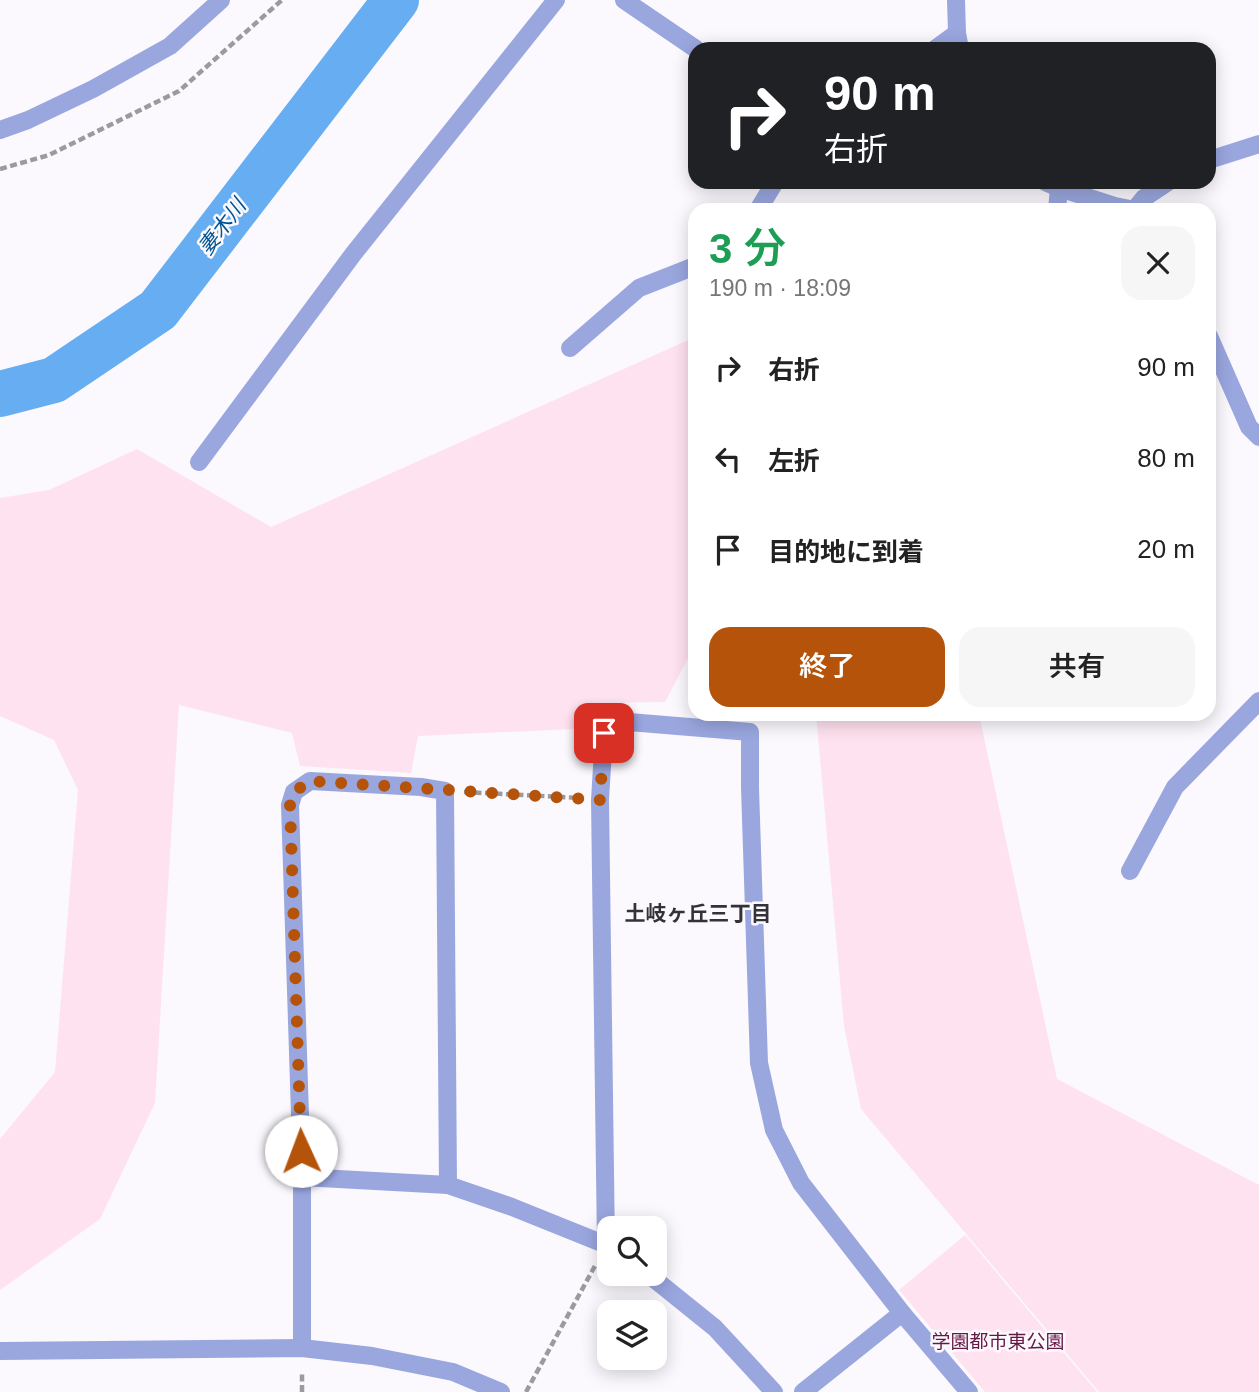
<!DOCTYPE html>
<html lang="ja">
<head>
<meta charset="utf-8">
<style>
  body { margin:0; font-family:Helvetica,"Noto Sans JP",sans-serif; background:#f6f6f6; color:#222; height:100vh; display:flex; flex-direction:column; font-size:26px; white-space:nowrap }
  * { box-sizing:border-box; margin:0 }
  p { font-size:23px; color:#767676 }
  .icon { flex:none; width:38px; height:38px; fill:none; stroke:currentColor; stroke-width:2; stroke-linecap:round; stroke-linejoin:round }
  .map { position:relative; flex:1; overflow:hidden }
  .side { position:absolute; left:688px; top:203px; width:528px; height:518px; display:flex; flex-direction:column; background:#fff; border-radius:21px; box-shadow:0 4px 18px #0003 }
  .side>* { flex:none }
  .top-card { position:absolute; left:688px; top:42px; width:528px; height:147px; border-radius:21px; box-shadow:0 4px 18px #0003; background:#202124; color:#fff; overflow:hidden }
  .fabs { position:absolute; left:597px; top:1216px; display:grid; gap:14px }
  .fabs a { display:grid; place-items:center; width:70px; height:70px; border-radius:14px; background:#fff; box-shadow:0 4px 18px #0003; font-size:35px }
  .pin { position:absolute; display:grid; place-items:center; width:60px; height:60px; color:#fff; margin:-30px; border-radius:14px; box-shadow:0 4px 10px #0006 }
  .me { position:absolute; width:77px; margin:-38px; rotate:358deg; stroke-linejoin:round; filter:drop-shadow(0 0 5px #0008) }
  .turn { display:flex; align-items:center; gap:24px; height:147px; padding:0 21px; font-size:32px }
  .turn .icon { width:91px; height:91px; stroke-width:2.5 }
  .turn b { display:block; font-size:49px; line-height:60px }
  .round { display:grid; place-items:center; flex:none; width:74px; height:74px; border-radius:21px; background:#f6f6f6 }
  .overview { display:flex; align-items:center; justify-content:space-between; height:119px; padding:0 21px }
  h1 { font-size:42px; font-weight:600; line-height:52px; color:#1e9e55 }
  .cta { display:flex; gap:14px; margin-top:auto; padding:14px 21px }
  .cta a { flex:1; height:80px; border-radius:21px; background:#b45309; color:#fff; font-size:28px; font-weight:600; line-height:80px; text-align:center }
  .cta a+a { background:#f6f6f6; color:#222 }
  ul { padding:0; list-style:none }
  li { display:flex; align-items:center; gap:21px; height:91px; padding:0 21px }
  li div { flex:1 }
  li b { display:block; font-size:26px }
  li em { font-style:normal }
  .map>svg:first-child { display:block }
  .green { fill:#ffe2ef }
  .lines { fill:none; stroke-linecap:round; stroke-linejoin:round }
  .river { stroke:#66adf2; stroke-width:46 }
  .path { stroke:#9b9a9e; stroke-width:4.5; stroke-dasharray:7 3.5; stroke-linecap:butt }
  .minor { stroke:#9aa7df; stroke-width:18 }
  .tertiary { stroke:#9aa7df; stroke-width:18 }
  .route { stroke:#b45309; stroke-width:12; stroke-dasharray:0 21.6 }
  .labels { text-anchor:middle; stroke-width:5; stroke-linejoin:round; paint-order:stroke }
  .park-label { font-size:19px; fill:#681745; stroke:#fbf9fe }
  .water-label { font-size:21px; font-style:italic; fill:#005492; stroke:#fbf9fe }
  .neighbourhood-label { font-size:21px; font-weight:bold; fill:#333237; stroke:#fbf9fe }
</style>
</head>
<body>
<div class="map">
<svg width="1259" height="1392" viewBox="0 0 1259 1392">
  <rect width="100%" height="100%" fill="#fbf9fe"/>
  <g class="green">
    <path d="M 695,337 L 695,645 L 665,702 L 592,703 L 574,729 L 418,736 L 411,773 L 300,766 L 292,733 L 179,705 L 155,1103 L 100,1219 L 0,1290 L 0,1139 L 55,1072 L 78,790 L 54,740 L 0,716 L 0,498 L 49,490 L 137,449 L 271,527 Z"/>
    <path d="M 816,714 L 979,714 L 1057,1079 L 1259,1185 L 1259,1392 L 1099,1392 L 861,1109 L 844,1026 Z"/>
    <path d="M 965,1235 L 1097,1392 L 985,1392 L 899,1290 Z"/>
  </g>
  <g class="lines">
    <path class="river" d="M 0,394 L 54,380 L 158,310 L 396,0"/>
    <g class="path">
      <path d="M 0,169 L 49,155 L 179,91 L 282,0"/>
      <path d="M 464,792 L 581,798"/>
      <path d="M 302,1392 L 302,1374"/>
      <path d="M 526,1392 L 596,1264"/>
    </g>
    <g class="minor">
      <path d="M 624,0 L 696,49"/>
      <path d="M 956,0 L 957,33 L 960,49"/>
      <path d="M 935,49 L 957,33"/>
      <path d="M 0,130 L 28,120 L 93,89 L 170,46 L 221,0"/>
      <path d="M 1209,160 L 1259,144"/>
      <path d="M 1045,182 L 1059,188 L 1115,206 L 1135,210"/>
      <path d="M 1135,209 L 1144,198 L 1168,182"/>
      <path d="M 758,210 L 775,182"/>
      <path d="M 1057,210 L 1059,188"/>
      <path d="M 1209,336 L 1249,427 L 1259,437"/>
      <path d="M 570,348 L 639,288 L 695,266"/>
      <path d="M 199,462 L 354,253 L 556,0"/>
      <path d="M 1130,871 L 1175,787 L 1259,701"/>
      <path d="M 302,1177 L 448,1185 L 512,1207 L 609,1246"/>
      <path d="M 606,1245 L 600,800 L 604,733 L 629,722 L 750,732 L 750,788 L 759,1063 L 774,1130 L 801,1183 L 902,1313 L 969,1392"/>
      <path d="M 648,1274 L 715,1328 L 774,1392"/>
      <path d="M 302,1348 L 302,1177 L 290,805 L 294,792 L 310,781 L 421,787 L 445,791 L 448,1185"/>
      <path d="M 803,1392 L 902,1313"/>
    </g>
    <path class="tertiary" d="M 0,1351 L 302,1348 L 372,1356 L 453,1372 L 501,1392"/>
  </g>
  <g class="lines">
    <path class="route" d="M 301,1151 L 290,805 L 294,792 L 310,781 L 600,800 L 604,733"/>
  </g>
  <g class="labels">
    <g class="park-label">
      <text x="998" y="1348">学園都市東公園</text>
    </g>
    <g class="water-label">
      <text transform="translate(222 227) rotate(-53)" y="7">妻木川</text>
    </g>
    <g class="neighbourhood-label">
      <text x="698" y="921">土岐ヶ丘三丁目</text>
    </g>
  </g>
</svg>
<div class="fabs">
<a><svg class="icon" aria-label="search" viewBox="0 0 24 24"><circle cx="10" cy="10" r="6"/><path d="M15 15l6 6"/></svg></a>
<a><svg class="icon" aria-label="layers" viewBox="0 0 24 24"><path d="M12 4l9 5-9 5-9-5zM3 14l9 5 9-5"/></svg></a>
</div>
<div class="pin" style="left:604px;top:733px;background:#d93025"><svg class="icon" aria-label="arrive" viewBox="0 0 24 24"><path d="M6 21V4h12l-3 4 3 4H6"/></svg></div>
<svg class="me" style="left:301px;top:1151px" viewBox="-20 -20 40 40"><circle r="19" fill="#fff"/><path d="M0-13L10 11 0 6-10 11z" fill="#b45309"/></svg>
<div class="top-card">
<div class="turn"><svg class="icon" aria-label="right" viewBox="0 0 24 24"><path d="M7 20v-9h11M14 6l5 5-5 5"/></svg><div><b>90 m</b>右折</div></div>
</div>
<section class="side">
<div class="overview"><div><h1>3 分</h1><p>190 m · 18:09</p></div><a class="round"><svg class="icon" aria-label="close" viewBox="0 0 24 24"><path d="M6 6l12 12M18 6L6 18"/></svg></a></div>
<ul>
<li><svg class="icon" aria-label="right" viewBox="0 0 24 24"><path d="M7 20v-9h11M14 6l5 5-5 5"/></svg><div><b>右折</b></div><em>90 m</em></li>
<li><svg class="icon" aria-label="left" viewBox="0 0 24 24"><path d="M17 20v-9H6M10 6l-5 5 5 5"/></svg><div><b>左折</b></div><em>80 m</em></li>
<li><svg class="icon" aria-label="arrive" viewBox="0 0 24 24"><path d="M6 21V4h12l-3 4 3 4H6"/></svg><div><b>目的地に到着</b></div><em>20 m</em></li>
</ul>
<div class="cta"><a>終了</a><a>共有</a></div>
</section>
</div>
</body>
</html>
